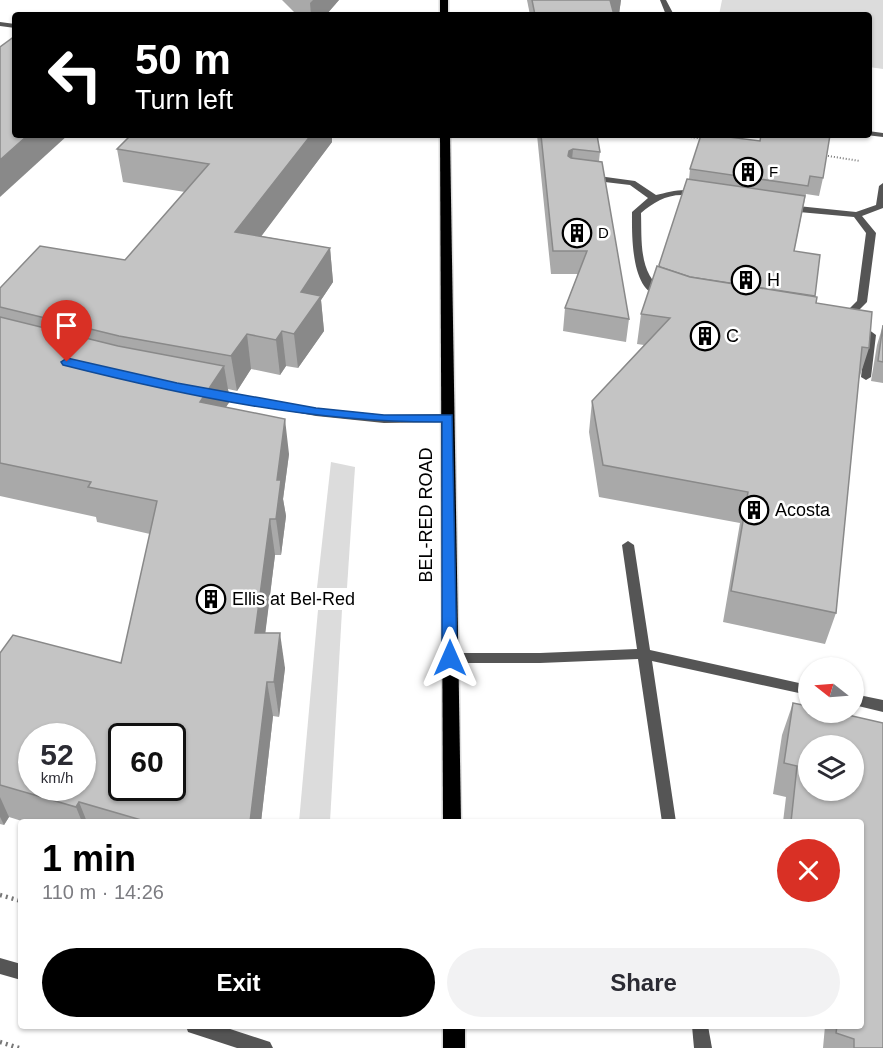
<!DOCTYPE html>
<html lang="en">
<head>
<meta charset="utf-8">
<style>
  body { margin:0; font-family:Helvetica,sans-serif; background:#f2f2f3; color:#2b2b33; height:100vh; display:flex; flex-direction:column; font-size:22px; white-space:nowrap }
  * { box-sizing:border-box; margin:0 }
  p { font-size:20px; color:#7c7c81 }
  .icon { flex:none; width:33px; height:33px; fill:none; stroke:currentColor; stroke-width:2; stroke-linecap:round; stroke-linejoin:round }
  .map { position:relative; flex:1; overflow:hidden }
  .side { position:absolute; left:18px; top:819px; width:846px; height:210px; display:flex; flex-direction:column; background:#fff; border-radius:6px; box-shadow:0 2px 4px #0004 }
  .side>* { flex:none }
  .hud { position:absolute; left:12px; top:12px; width:860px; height:126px; border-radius:6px; box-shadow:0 2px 4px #0004; background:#000; color:#fff; overflow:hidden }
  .needle { width:39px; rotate:287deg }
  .tools { position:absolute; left:798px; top:657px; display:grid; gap:12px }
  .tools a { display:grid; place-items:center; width:66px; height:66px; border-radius:50%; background:#fff; box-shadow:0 2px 4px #0004; font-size:30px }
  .speed { position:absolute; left:18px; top:723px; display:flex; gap:12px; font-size:30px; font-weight:700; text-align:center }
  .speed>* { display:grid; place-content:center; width:78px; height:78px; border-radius:50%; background:#fff; box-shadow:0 2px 4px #0004; line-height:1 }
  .speed small { font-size:15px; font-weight:400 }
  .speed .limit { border:3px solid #111; border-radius:9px; background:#fff; color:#111 }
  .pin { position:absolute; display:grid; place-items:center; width:51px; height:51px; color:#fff; margin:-62px -26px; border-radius:50% 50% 50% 0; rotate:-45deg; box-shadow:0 0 6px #0007 }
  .pin .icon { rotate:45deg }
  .me { position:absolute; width:66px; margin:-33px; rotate:0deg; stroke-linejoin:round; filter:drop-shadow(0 0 4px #0008) }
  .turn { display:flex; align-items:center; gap:21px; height:126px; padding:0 24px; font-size:27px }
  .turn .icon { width:78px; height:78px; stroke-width:2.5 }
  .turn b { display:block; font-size:42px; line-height:51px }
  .round { display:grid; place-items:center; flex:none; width:63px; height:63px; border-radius:32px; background:#f2f2f3 }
  .head { display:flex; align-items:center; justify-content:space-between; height:102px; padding:0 24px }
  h1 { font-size:36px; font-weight:700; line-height:45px; color:#000 }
  .button { display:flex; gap:12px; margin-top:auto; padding:12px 24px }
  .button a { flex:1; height:69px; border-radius:36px; background:#000; color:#fff; font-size:24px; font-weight:700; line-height:69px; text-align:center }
  .button a+a { background:#f2f2f3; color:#2b2b33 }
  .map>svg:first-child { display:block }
  .green { fill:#dcdcdc }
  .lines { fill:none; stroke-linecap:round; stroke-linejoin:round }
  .primary-casing { stroke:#dbdbdb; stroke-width:3 }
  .path-far1 { stroke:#777; stroke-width:2; stroke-dasharray:1 2; stroke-linecap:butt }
  .path { stroke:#777; stroke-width:4.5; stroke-dasharray:2 4; stroke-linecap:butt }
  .service { fill:#555; fill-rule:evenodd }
  .tertiary { fill:#555; fill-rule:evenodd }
  .primary { fill:#000; fill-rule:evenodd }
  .wall { fill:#a9a9a9; fill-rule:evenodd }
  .shaded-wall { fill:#898989 }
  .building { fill:#c4c4c4; stroke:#898989; stroke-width:1.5; fill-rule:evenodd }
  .route { fill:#1a73e8; stroke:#114b97; stroke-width:1.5 }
  .labels { text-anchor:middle; stroke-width:5; stroke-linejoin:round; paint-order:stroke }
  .far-poi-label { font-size:15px; fill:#000; stroke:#fff; text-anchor:start }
  .poi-label { font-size:18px; fill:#000; stroke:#fff; text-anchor:start }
  .street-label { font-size:18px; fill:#000; stroke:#fff }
</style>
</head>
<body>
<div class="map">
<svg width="883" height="1048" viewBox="0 0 883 1048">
  <rect width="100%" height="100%" fill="#fff"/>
  <g class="green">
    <path d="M 722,0 L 883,0 L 883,69 L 869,67 L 868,15 L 719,15 Z"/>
    <path d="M 331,462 L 355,467 L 347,588 L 317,588 Z"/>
    <path d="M 318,610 L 342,610 L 330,822 L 299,822 Z"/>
  </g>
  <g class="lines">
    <g class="primary-casing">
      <g id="primary">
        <rect x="440" y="0" width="8" height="15"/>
        <path d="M 440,135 L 450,135 L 461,822 L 443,822 Z"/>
        <rect x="443" y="1026" width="22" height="22"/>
      </g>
    </g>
    <g class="path-far1">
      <path d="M 676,135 L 705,139"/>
      <path d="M 822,155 L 860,161"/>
    </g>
    <g class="path">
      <path d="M 0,895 L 21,901"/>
      <path d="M 0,1042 L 19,1048"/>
    </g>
    <g class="service">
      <path d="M 660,0 L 666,0 L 674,15 L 666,15 Z"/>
      <path d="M 591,175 L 635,181 L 656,195 C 670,192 688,186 701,194 C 695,198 690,194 682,195 C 665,195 653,203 641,213 C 642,241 638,276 666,292 L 666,296 C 630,300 632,234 632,212 L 648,198 L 630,185 L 588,180 L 588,176 Z"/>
      <path d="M 883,183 L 883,208 L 862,216 L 876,233 L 867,302 L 852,317 L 876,335 L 871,377 L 866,380 L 861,377 L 866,336 L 841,317 L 857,301 L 866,233 L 854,217 L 788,211 L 784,208 L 788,205 L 856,212 L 876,205 L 879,186 Z"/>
      <path d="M 214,391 L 316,408 L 384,415 L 448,414 L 453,418 L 448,422 L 384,423 L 316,416 L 210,396 L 209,394 Z"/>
      <path d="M 628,541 L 634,545 L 650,650 L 808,685 L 808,695 L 652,661 L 676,822 L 662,822 L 638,659 L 540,663 L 450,663 L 445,662 L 443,658 L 445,654 L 450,653 L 540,653 L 637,649 L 622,545 Z"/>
      <path d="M 854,694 L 883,700 L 883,712 L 854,705 Z"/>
      <path d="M 692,1026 L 708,1026 L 712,1048 L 694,1048 Z"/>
    </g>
    <g class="tertiary">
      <path d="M 0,22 L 15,24 L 15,28 L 0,26 Z"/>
      <path d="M 868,131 L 883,133 L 883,137 L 866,135 L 868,135 Z"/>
      <path d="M 0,958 L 21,964 L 21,980 L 0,974 Z"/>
      <path d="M 186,1026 L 221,1026 L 270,1042 L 273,1048 L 237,1048 L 188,1032 Z"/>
    </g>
    <use href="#primary" class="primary"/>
  </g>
  <g class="wall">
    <path d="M 282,0 L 339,0 L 326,15 L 297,15 Z"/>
    <path d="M 527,0 L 621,0 L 619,14 L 618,15 L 530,15 Z"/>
    <path d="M 537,135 L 597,135 L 600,152 L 599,161 L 629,319 L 626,342 L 563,331 L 565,308 L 578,274 L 551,274 Z"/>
    <path d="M 701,135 L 823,178 L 819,196 L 806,194 L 794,251 L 815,296 L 816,303 L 869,348 L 859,379 L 836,613 L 825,644 L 723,622 L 740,523 L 599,497 L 589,432 L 592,401 L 644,345 L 637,344 L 641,314 L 659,266 L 687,179 L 689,179 L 690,169 Z"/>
    <path d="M 332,142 L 261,236 L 330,248 L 333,282 L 321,300 L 324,331 L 298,368 L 286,366 L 280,375 L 251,369 L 237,391 L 228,389 L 230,401 L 226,407 L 289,454 L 283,499 L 286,516 L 281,555 L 275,555 L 265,633 L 285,668 L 279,717 L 273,716 L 261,822 L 25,822 L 9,817 L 4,825 L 0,824 L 0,653 L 121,663 L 150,534 L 97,522 L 96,517 L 0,496 L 0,288 L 125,260 L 185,192 L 123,182 L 117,149 Z"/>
    <path d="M 883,325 L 883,383 L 871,381 L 877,345 Z"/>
    <path d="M 793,703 L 808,706 L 808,712 L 835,712 L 883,723 L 883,1048 L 823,1048 L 825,1026 L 861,1026 L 861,822 L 783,822 L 786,797 L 773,794 L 782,735 ZM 808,746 L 854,746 L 854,790 L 808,790 Z"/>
  </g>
  <g class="shaded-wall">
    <path d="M 313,0 L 339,0 L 326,15 L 311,15 L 310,3 Z"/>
    <path d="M 609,0 L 621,0 L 619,14 L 607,15 Z"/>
    <path d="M 28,135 L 68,135 L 0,197 L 0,160 Z"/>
    <path d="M 311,135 L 332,135 L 332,142 L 239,266 L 235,232 Z"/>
    <path d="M 573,149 L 571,171 L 567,173 L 569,151 Z"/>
    <path d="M 330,248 L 333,282 L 321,300 L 324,331 L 298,368 L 294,334 L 301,292 Z"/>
    <path d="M 282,331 L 286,366 L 280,375 L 276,340 Z"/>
    <path d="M 247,334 L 251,369 L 237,391 L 231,356 Z"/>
    <path d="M 224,366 L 230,401 L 206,437 L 200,402 Z"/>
    <path d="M 285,419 L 289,454 L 283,499 L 286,516 L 281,555 L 276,519 L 277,480 Z"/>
    <path d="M 270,519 L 275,555 L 261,668 L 255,633 Z"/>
    <path d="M 280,633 L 285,668 L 279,717 L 274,682 Z"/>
    <path d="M 267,682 L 273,716 L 261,822 L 250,822 Z"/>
    <path d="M 0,797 L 9,817 L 4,825 L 0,817 Z"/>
    <path d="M 79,802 L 87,822 L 82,822 L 76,807 Z"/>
  </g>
  <g class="building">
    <path d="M 532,0 L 610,0 L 614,15 L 535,15 Z"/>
    <path d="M 15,36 L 15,135 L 28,135 L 0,160 L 0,47 Z"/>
    <path d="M 131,135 L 311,135 L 235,232 L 330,248 L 301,292 L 321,296 L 294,334 L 282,331 L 276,340 L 247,334 L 231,356 L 119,336 L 0,307 L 0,288 L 40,246 L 125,260 L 209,164 L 117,149 Z"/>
    <path d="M 541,135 L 597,135 L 600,152 L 573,149 L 569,151 L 568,156 L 571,158 L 602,162 L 629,319 L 565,308 L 587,251 L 553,251 Z"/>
    <path d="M 701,135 L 713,135 L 760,141 L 761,135 L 830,135 L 823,178 L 810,176 L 808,186 L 690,169 Z"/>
    <path d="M 687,179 L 805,196 L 794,251 L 820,255 L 815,296 L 690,277 L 660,267 L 659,265 Z"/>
    <path d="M 657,266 L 690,277 L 817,297 L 816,303 L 872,312 L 869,348 L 862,347 L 836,613 L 731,591 L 748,492 L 603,465 L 592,401 L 670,318 L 641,314 Z"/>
    <path d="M 0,317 L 118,346 L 224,366 L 200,402 L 285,419 L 277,480 L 281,480 L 276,519 L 270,519 L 255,633 L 280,633 L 274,682 L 267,682 L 250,822 L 148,822 L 79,802 L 76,807 L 0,785 L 0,653 L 13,635 L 121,663 L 157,501 L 88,487 L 91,482 L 0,463 ZM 32,736 L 82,736 L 82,788 L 32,788 ZM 122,736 L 172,736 L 172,788 L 122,788 Z"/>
    <path d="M 883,325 L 883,362 L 878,361 Z"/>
    <path d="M 793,703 L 808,706 L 808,712 L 835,712 L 883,723 L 883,1048 L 854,1048 L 854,1039 L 836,1033 L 837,1026 L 861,1026 L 861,822 L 791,822 L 797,766 L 784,763 ZM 808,746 L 854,746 L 854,790 L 808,790 Z"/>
  </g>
  <path class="route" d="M 67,358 L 177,383 L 316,408 L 384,415 L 452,415 L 457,658 L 455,663 L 444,663 L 442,658 L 442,422 C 314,423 186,396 63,365 L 61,362 Z"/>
  <defs>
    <g id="building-ring" transform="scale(1.5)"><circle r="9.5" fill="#fff" stroke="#000" stroke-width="1.5"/><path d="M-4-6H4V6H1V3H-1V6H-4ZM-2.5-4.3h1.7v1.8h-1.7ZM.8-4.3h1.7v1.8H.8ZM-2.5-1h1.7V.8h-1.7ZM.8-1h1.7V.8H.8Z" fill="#000"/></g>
  </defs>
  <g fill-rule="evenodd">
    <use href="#building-ring" x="748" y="172"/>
    <use href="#building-ring" x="577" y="233"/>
    <use href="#building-ring" x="746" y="280"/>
    <use href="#building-ring" x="705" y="336"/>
    <use href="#building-ring" x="754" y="510"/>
    <use href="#building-ring" x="211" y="599"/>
  </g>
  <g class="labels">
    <g class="far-poi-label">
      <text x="769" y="177">F</text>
      <text x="598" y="238">D</text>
    </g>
    <g class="poi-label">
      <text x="767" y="286">H</text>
      <text x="726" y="342">C</text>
      <text x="775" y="516">Acosta</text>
      <text x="232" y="605">Ellis at Bel-Red</text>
    </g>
    <g class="street-label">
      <text transform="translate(426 515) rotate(-90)" y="6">BEL-RED ROAD</text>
    </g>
  </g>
</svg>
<div class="tools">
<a><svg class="needle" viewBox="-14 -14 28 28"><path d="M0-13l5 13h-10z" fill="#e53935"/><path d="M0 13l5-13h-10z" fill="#7c7c81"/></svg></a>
<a><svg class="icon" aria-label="layers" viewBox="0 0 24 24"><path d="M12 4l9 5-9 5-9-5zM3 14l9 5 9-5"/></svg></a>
</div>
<div class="speed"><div>52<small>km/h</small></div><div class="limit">60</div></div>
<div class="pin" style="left:67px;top:362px;background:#d93025"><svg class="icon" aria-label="arrive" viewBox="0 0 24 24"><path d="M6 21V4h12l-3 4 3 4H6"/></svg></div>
<svg class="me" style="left:450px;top:658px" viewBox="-20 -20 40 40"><path d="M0-17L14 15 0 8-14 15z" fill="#1a73e8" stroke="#fff" stroke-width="4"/></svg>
<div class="hud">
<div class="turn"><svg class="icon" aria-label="left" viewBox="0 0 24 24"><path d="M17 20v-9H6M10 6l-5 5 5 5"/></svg><div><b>50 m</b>Turn left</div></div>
</div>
<section class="side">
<div class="head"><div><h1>1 min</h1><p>110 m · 14:26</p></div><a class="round" style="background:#d93025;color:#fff"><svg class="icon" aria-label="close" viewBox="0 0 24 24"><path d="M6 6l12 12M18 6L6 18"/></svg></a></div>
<div class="button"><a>Exit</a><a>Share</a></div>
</section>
</div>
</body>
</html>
